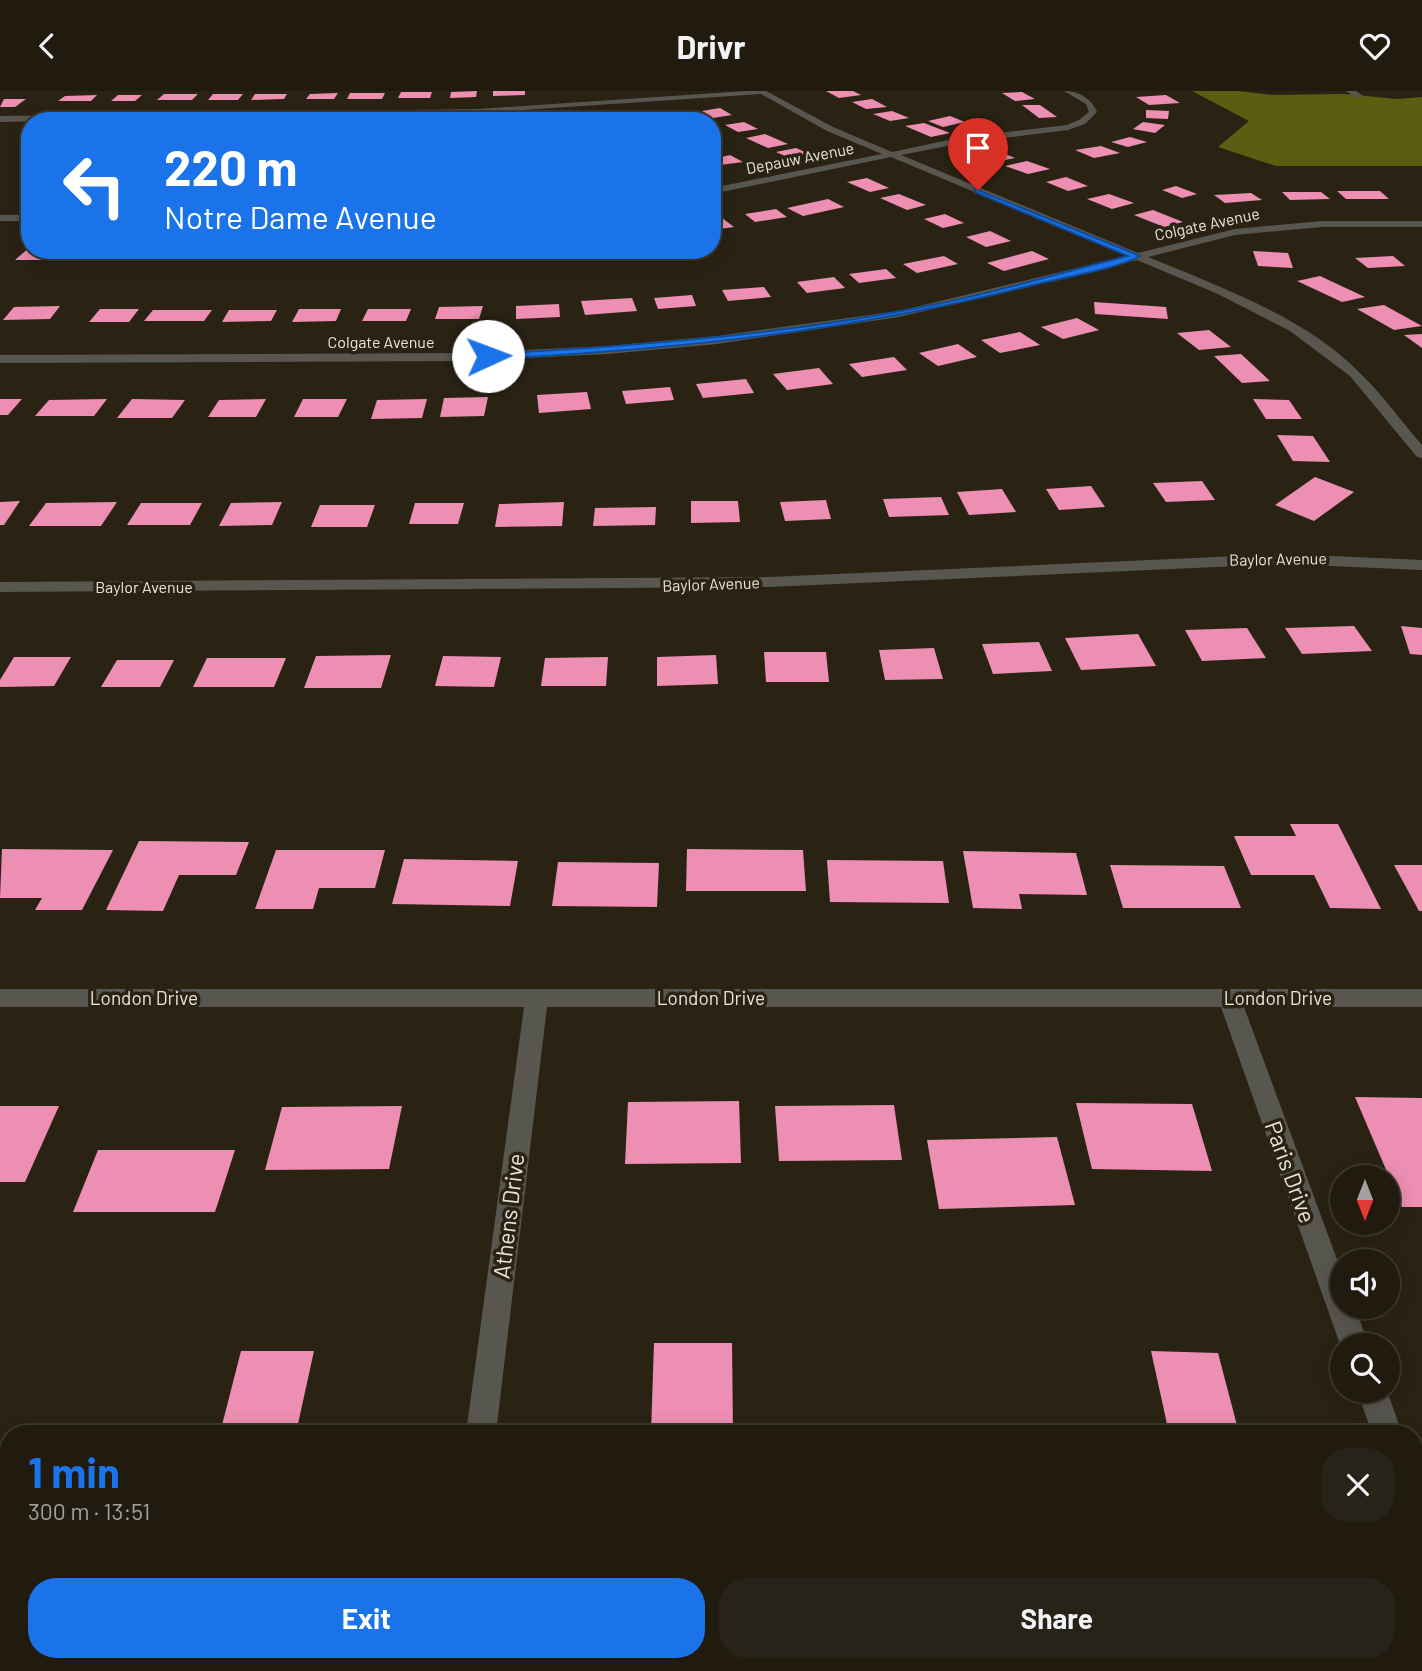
<!DOCTYPE html>
<html lang="en">
<head>
<meta charset="utf-8">
<style>
  body { margin:0; font-family:Barlow,sans-serif; background:#282318; color:#f1f3f6; height:100vh; display:flex; flex-direction:column; font-size:26px; white-space:nowrap }
  * { box-sizing:border-box; margin:0 }
  p { font-size:23px; color:#a2a19e }
  .icon { flex:none; width:38px; height:38px; fill:none; stroke:currentColor; stroke-width:2; stroke-linecap:round; stroke-linejoin:round }
  .map { position:relative; flex:1; overflow:hidden }
  .drawer { position:absolute; left:0px; top:1334px; width:1423px; height:247px; display:flex; flex-direction:column; background:#201a0f; border-radius:28px 28px 0 0; box-shadow:0 4px 18px #0003,0 0 0 2px #3d382f }
  .drawer>* { flex:none }
  .top-card { position:absolute; left:21px; top:21px; width:700px; height:147px; border-radius:28px; box-shadow:0 4px 18px #0003,0 0 0 2px #3d382f; background:#1a73e8; color:#fff; overflow:hidden }
  .needle { width:46px; rotate:180deg }
  .tools { position:absolute; left:1330px; top:1074px; display:grid; gap:14px }
  .tools a { display:grid; place-items:center; width:70px; height:70px; border-radius:50%; background:#201a0f; box-shadow:0 4px 18px #0003,0 0 0 2px #3d382f; font-size:35px }
  .pin { position:absolute; display:grid; place-items:center; width:60px; height:60px; color:#fff; margin:-72px -30px; border-radius:50% 50% 50% 0; rotate:-45deg; box-shadow:0 0 7px #0007 }
  .pin .icon { rotate:45deg }
  .me { position:absolute; width:77px; margin:-38px; rotate:88deg; stroke-linejoin:round; filter:drop-shadow(0 0 5px #0008) }
  .turn { display:flex; align-items:center; gap:24px; height:147px; padding:0 28px; font-size:32px }
  .turn .icon { width:91px; height:91px; stroke-width:2.5 }
  .turn b { display:block; font-size:49px; line-height:60px }
  .round { display:grid; place-items:center; flex:none; width:74px; height:74px; border-radius:28px; background:#282318 }
  .overview { display:flex; align-items:center; justify-content:space-between; height:119px; padding:0 28px }
  h1 { font-size:42px; font-weight:700; line-height:52px; color:#1a73e8 }
  .button { display:flex; gap:14px; margin-top:auto; padding:14px 28px }
  .button a { flex:1; height:80px; border-radius:28px; background:#1a73e8; color:#fff; font-size:28px; font-weight:700; line-height:80px; text-align:center }
  .button a+a { background:#282318; color:#f1f3f6 }
  header { display:flex; justify-content:space-between; align-items:center; height:91px; padding:0 28px; background:#201a0f; font-size:32px; font-weight:700 }
  .map>svg:first-child { display:block }
  .forest { fill:#5b5e10 }
  .building { fill:#ec8fb2 }
  .lines { fill:none; stroke-linecap:round; stroke-linejoin:round }
  .minor { fill:#57564f; fill-rule:evenodd }
  .route { fill:#1a73e8; stroke:#114b97; stroke-width:2 }
  .labels { text-anchor:middle; stroke-width:7; stroke-linejoin:round; paint-order:stroke }
  .far-street-label { font-size:16px; fill:#e9e4db; stroke:#2a2314 }
  .street-label { font-size:19px; fill:#e9e4db; stroke:#2a2314 }
  .near-street-label { font-size:23px; fill:#e9e4db; stroke:#2a2314 }
</style>
</head>
<body>
<header><svg class="icon" aria-label="back" viewBox="0 0 24 24"><path d="M15 5l-7 7 7 7"/></svg>Drivr<svg class="icon" aria-label="heart" viewBox="0 0 24 24"><path d="M12 20l-8-8c-3-5 5-10 8-4 3-6 11-1 8 4z"/></svg></header>
<div class="map">
<svg width="1422" height="1580" viewBox="0 0 1422 1580">
  <rect width="100%" height="100%" fill="#2a2314"/>
  <path class="forest" d="M 1192,0 L 1239,0 L 1272,4 L 1344,3 L 1397,8 L 1422,6 L 1422,75 L 1276,75 L 1218,56 L 1249,30 Z"/>
  <g class="building">
    <path d="M 477,0 L 476,6 L 450,7 L 451,1 Z"/>
    <path d="M 493,0 L 525,0 L 525,4 L 493,5 Z"/>
    <path d="M 826,0 L 853,0 L 861,4 L 839,7 Z"/>
    <path d="M 401,1 L 432,1 L 430,7 L 398,7 Z"/>
    <path d="M 1022,1 L 1035,8 L 1015,10 L 1002,2 Z"/>
    <path d="M 338,2 L 334,8 L 306,8 L 310,3 Z"/>
    <path d="M 350,2 L 385,2 L 382,8 L 347,8 Z"/>
    <path d="M 164,3 L 198,3 L 192,9 L 157,9 Z"/>
    <path d="M 213,3 L 243,3 L 238,9 L 208,9 Z"/>
    <path d="M 255,3 L 287,3 L 284,8 L 251,9 Z"/>
    <path d="M 97,4 L 91,10 L 58,10 L 65,5 Z"/>
    <path d="M 118,4 L 142,4 L 135,10 L 111,10 Z"/>
    <path d="M 1166,4 L 1180,12 L 1149,14 L 1136,6 Z"/>
    <path d="M 4,8 L 26,8 L 15,16 L 0,16 Z"/>
    <path d="M 872,8 L 887,16 L 866,18 L 852,11 Z"/>
    <path d="M 1022,14 L 1040,14 L 1057,26 L 1039,27 Z"/>
    <path d="M 720,17 L 732,24 L 713,27 L 702,20 Z"/>
    <path d="M 1146,19 L 1169,20 L 1168,28 L 1146,27 Z"/>
    <path d="M 892,20 L 909,27 L 890,30 L 873,23 Z"/>
    <path d="M 950,25 L 965,31 L 943,36 L 928,30 Z"/>
    <path d="M 744,31 L 758,38 L 738,41 L 725,34 Z"/>
    <path d="M 1143,31 L 1165,34 L 1155,42 L 1133,38 Z"/>
    <path d="M 924,32 L 950,42 L 931,46 L 905,35 Z"/>
    <path d="M 765,43 L 788,53 L 768,57 L 746,47 Z"/>
    <path d="M 1130,46 L 1147,51 L 1128,56 L 1111,51 Z"/>
    <path d="M 1101,55 L 1120,62 L 1094,67 L 1075,59 Z"/>
    <path d="M 796,57 L 814,65 L 794,69 L 776,61 Z"/>
    <path d="M 993,58 L 1015,67 L 995,71 L 973,62 Z"/>
    <path d="M 730,64 L 743,71 L 712,75 L 712,68 Z"/>
    <path d="M 1027,70 L 1050,78 L 1028,83 L 1005,75 Z"/>
    <path d="M 1066,86 L 1088,95 L 1068,100 L 1046,91 Z"/>
    <path d="M 867,87 L 889,97 L 870,101 L 847,91 Z"/>
    <path d="M 1176,95 L 1197,103 L 1182,107 L 1162,99 Z"/>
    <path d="M 1337,100 L 1380,100 L 1389,108 L 1346,108 Z"/>
    <path d="M 1282,101 L 1321,101 L 1330,108 L 1290,109 Z"/>
    <path d="M 1251,102 L 1262,109 L 1225,112 L 1214,104 Z"/>
    <path d="M 899,103 L 926,114 L 907,119 L 880,107 Z"/>
    <path d="M 1109,103 L 1134,112 L 1112,118 L 1087,108 Z"/>
    <path d="M 828,108 L 844,116 L 803,125 L 787,117 Z"/>
    <path d="M 776,118 L 787,126 L 755,131 L 745,123 Z"/>
    <path d="M 1153,119 L 1183,131 L 1164,136 L 1134,124 Z"/>
    <path d="M 945,123 L 964,132 L 943,137 L 924,128 Z"/>
    <path d="M 722,127 L 734,136 L 712,139 L 712,129 Z"/>
    <path d="M 990,140 L 1011,150 L 986,156 L 966,146 Z"/>
    <path d="M 30,156 L 30,159 L 77,159 L 68,169 L 15,169 Z"/>
    <path d="M 104,159 L 142,159 L 137,165 L 98,165 Z"/>
    <path d="M 167,159 L 209,159 L 205,166 L 162,166 Z"/>
    <path d="M 225,159 L 273,159 L 270,164 L 222,164 Z"/>
    <path d="M 290,159 L 330,159 L 327,165 L 287,165 Z"/>
    <path d="M 357,159 L 404,159 L 402,163 L 355,164 Z"/>
    <path d="M 417,159 L 458,159 L 458,164 L 416,165 Z"/>
    <path d="M 1032,160 L 1049,168 L 1004,180 L 987,172 Z"/>
    <path d="M 1253,160 L 1288,162 L 1293,177 L 1258,175 Z"/>
    <path d="M 944,165 L 958,173 L 917,182 L 903,173 Z"/>
    <path d="M 1393,165 L 1405,175 L 1368,177 L 1355,167 Z"/>
    <path d="M 886,178 L 896,187 L 859,192 L 849,183 Z"/>
    <path d="M 1320,185 L 1365,206 L 1342,211 L 1297,190 Z"/>
    <path d="M 834,186 L 845,197 L 807,202 L 797,191 Z"/>
    <path d="M 764,196 L 771,206 L 728,210 L 722,199 Z"/>
    <path d="M 692,204 L 696,215 L 658,218 L 654,207 Z"/>
    <path d="M 632,207 L 637,220 L 585,224 L 581,210 Z"/>
    <path d="M 1094,211 L 1166,216 L 1168,228 L 1095,223 Z"/>
    <path d="M 559,213 L 560,226 L 516,228 L 516,215 Z"/>
    <path d="M 1384,214 L 1422,235 L 1394,239 L 1357,218 Z"/>
    <path d="M 60,215 L 50,228 L 3,229 L 14,216 Z"/>
    <path d="M 483,215 L 479,228 L 435,228 L 439,216 Z"/>
    <path d="M 100,218 L 139,218 L 129,231 L 89,231 Z"/>
    <path d="M 299,218 L 341,218 L 336,230 L 292,231 Z"/>
    <path d="M 368,218 L 411,218 L 406,230 L 362,230 Z"/>
    <path d="M 153,219 L 212,219 L 204,230 L 144,230 Z"/>
    <path d="M 229,219 L 277,219 L 271,230 L 222,231 Z"/>
    <path d="M 1077,227 L 1099,239 L 1063,248 L 1041,236 Z"/>
    <path d="M 1209,239 L 1231,256 L 1199,259 L 1177,242 Z"/>
    <path d="M 1020,241 L 1040,254 L 1000,262 L 981,249 Z"/>
    <path d="M 1422,243 L 1422,257 L 1404,244 Z"/>
    <path d="M 958,253 L 977,266 L 938,275 L 919,262 Z"/>
    <path d="M 1241,263 L 1270,290 L 1242,292 L 1214,265 Z"/>
    <path d="M 894,266 L 907,279 L 862,286 L 849,273 Z"/>
    <path d="M 819,277 L 833,293 L 787,299 L 773,283 Z"/>
    <path d="M 746,288 L 754,302 L 703,307 L 696,293 Z"/>
    <path d="M 670,296 L 674,309 L 626,313 L 622,300 Z"/>
    <path d="M 587,301 L 591,318 L 539,322 L 537,304 Z"/>
    <path d="M 488,306 L 484,325 L 440,326 L 444,307 Z"/>
    <path d="M 0,308 L 22,308 L 8,324 L 0,324 Z"/>
    <path d="M 107,308 L 94,325 L 35,325 L 49,309 Z"/>
    <path d="M 132,308 L 185,309 L 172,327 L 117,327 Z"/>
    <path d="M 266,308 L 256,326 L 208,326 L 219,309 Z"/>
    <path d="M 303,308 L 347,308 L 338,326 L 294,326 Z"/>
    <path d="M 427,308 L 422,327 L 371,328 L 377,309 Z"/>
    <path d="M 1253,308 L 1289,309 L 1302,328 L 1266,328 Z"/>
    <path d="M 1277,344 L 1313,345 L 1330,371 L 1293,370 Z"/>
    <path d="M 1315,386 L 1354,401 L 1314,430 L 1275,414 Z"/>
    <path d="M 1202,390 L 1215,409 L 1166,411 L 1153,392 Z"/>
    <path d="M 1091,395 L 1105,416 L 1059,419 L 1046,398 Z"/>
    <path d="M 1002,398 L 1016,421 L 969,424 L 957,401 Z"/>
    <path d="M 941,406 L 949,424 L 889,426 L 883,408 Z"/>
    <path d="M 826,409 L 831,428 L 785,430 L 780,411 Z"/>
    <path d="M 20,410 L 4,434 L 0,434 L 0,411 Z"/>
    <path d="M 691,410 L 738,410 L 740,431 L 691,432 Z"/>
    <path d="M 117,411 L 101,435 L 29,435 L 46,412 Z"/>
    <path d="M 282,411 L 272,434 L 219,435 L 231,412 Z"/>
    <path d="M 564,411 L 562,435 L 495,436 L 499,413 Z"/>
    <path d="M 141,412 L 202,412 L 190,434 L 127,434 Z"/>
    <path d="M 415,412 L 464,412 L 458,433 L 409,433 Z"/>
    <path d="M 320,414 L 375,414 L 367,436 L 311,436 Z"/>
    <path d="M 656,416 L 655,434 L 593,435 L 595,417 Z"/>
    <path d="M 1354,535 L 1372,560 L 1302,563 L 1285,537 Z"/>
    <path d="M 1401,535 L 1422,537 L 1422,564 L 1410,563 Z"/>
    <path d="M 1247,537 L 1266,567 L 1202,570 L 1185,539 Z"/>
    <path d="M 1138,543 L 1156,575 L 1081,579 L 1065,547 Z"/>
    <path d="M 1039,551 L 1052,580 L 993,583 L 982,553 Z"/>
    <path d="M 934,557 L 943,588 L 885,589 L 879,559 Z"/>
    <path d="M 764,561 L 826,561 L 829,591 L 766,591 Z"/>
    <path d="M 391,564 L 381,597 L 304,597 L 316,565 Z"/>
    <path d="M 716,564 L 718,593 L 657,595 L 657,566 Z"/>
    <path d="M 443,565 L 501,566 L 494,596 L 435,595 Z"/>
    <path d="M 14,566 L 71,566 L 54,595 L 0,596 L 0,589 Z"/>
    <path d="M 608,566 L 606,595 L 541,595 L 545,567 Z"/>
    <path d="M 207,567 L 286,567 L 274,596 L 193,596 Z"/>
    <path d="M 117,569 L 174,569 L 160,596 L 101,596 Z"/>
    <path d="M 1290,733 L 1338,733 L 1381,818 L 1330,817 L 1314,784 L 1251,784 L 1234,745 L 1296,745 Z"/>
    <path d="M 139,750 L 249,751 L 236,784 L 179,784 L 163,820 L 106,819 Z"/>
    <path d="M 2,758 L 113,759 L 82,819 L 35,819 L 42,807 L 0,807 Z"/>
    <path d="M 687,758 L 803,759 L 806,800 L 686,800 Z"/>
    <path d="M 276,759 L 385,759 L 375,797 L 319,797 L 313,818 L 255,818 Z"/>
    <path d="M 963,760 L 1076,762 L 1087,804 L 1019,803 L 1022,818 L 973,817 Z"/>
    <path d="M 404,768 L 518,770 L 510,815 L 392,813 Z"/>
    <path d="M 827,769 L 943,770 L 949,812 L 830,811 Z"/>
    <path d="M 558,771 L 659,772 L 657,816 L 552,815 Z"/>
    <path d="M 1110,774 L 1224,775 L 1241,817 L 1123,817 Z"/>
    <path d="M 1394,774 L 1422,774 L 1422,820 L 1419,820 Z"/>
    <path d="M 1355,1006 L 1422,1007 L 1422,1116 L 1402,1116 Z"/>
    <path d="M 739,1010 L 741,1072 L 625,1073 L 628,1011 Z"/>
    <path d="M 1076,1012 L 1192,1013 L 1212,1080 L 1092,1078 Z"/>
    <path d="M 894,1014 L 902,1069 L 779,1070 L 775,1015 Z"/>
    <path d="M 0,1015 L 59,1015 L 25,1091 L 0,1091 Z"/>
    <path d="M 402,1015 L 389,1078 L 265,1079 L 282,1016 Z"/>
    <path d="M 1057,1046 L 1075,1114 L 939,1118 L 927,1049 Z"/>
    <path d="M 98,1059 L 235,1059 L 215,1121 L 73,1121 Z"/>
    <path d="M 654,1252 L 732,1252 L 733,1342 L 651,1342 Z"/>
    <path d="M 241,1260 L 314,1260 L 296,1342 L 220,1342 Z"/>
    <path d="M 1151,1260 L 1218,1262 L 1239,1342 L 1169,1342 Z"/>
    <path d="M 9,1471 L 9,1567 L 0,1568 L 0,1472 Z"/>
    <path d="M 112,1572 L 241,1572 L 239,1580 L 110,1580 Z"/>
    <path d="M 645,1572 L 781,1572 L 781,1580 L 644,1580 Z"/>
    <path d="M 1213,1572 L 1304,1572 L 1306,1580 L 1215,1580 Z"/>
  </g>
  <g class="lines">
    <g class="minor">
      <path d="M 746,0 L 766,0 L 833,36 L 892,61 L 958,47 L 1067,34 L 1079,29 L 1089,21 L 1086,13 L 1064,0 C 1079,0 1091,7 1097,21 L 1085,33 L 1068,39 L 958,53 L 901,64 L 1138,162 L 1235,138 L 1322,130 L 1422,130 L 1422,136 L 1322,136 L 1235,144 L 1148,166 C 1218,195 1305,226 1359,281 C 1382,303 1401,330 1422,354 L 1422,367 L 1417,366 L 1350,285 L 1290,240 L 1218,203 L 1137,169 L 899,226 L 717,253 L 607,263 L 463,270 L 0,272 L 0,264 L 463,262 L 607,255 L 717,245 L 899,220 L 1127,165 L 891,66 L 712,103 L 712,97 L 882,63 L 827,40 L 761,3 L 477,22 L 0,31 L 0,25 L 477,18 Z"/>
      <path d="M 1346,0 L 1356,0 L 1363,5 L 1356,7 Z"/>
      <rect x="0" y="124" width="30" height="6"/>
      <path d="M 1286,463 L 1422,469 L 1422,479 L 1286,473 L 769,496 L 0,501 L 0,491 L 769,486 Z"/>
      <path d="M 0,898 L 1422,898 L 1422,916 L 1244,916 L 1342,1182 L 1342,1216 L 1355,1216 L 1369,1255 L 1342,1255 L 1342,1259 L 1221,916 L 547,916 L 496,1342 L 466,1342 L 524,916 L 0,916 Z"/>
      <path d="M 1357,1300 L 1387,1300 L 1402,1342 L 1372,1342 Z"/>
      <path d="M 1414,1398 L 1422,1402 L 1422,1451 L 1414,1448 Z"/>
      <path d="M 434,1572 L 468,1572 L 467,1580 L 433,1580 Z"/>
    </g>
  </g>
  <path class="route" d="M 975,98 L 1140,165 C 1117,178 1061,187 1033,194 C 855,240 672,259 488,268 L 484,265 L 488,263 C 639,255 794,243 942,212 C 1005,199 1066,180 1128,165 L 975,101 Z"/>
  <g class="labels">
    <g class="far-street-label">
      <text transform="translate(800 67) rotate(-11)" y="6">Depauw Avenue</text>
      <text transform="translate(1207 133) rotate(-12)" y="6">Colgate Avenue</text>
      <text x="381" y="257">Colgate Avenue</text>
      <text transform="translate(1278 468) rotate(-1)" y="6">Baylor Avenue</text>
      <text transform="translate(711 493) rotate(-2)" y="6">Baylor Avenue</text>
      <text x="144" y="502">Baylor Avenue</text>
    </g>
    <g class="street-label">
      <text x="144" y="914">London Drive</text>
      <text x="711" y="914">London Drive</text>
      <text x="1278" y="914">London Drive</text>
    </g>
    <g class="near-street-label">
      <text transform="translate(1290 1081) rotate(70)" y="8">Paris Drive</text>
      <text transform="translate(509 1125) rotate(-83)" y="8">Athens Drive</text>
    </g>
  </g>
</svg>
<div class="tools">
<a><svg class="needle" viewBox="-14 -14 28 28"><path d="M0-13l5 13h-10z" fill="#e53935"/><path d="M0 13l5-13h-10z" fill="#a2a19e"/></svg></a>
<a><svg class="icon" aria-label="sound" viewBox="0 0 24 24"><path d="M4 9h4l5-4v14l-5-4H4zM17 9q2 3 0 6"/></svg></a>
<a><svg class="icon" aria-label="search" viewBox="0 0 24 24"><circle cx="10" cy="10" r="6"/><path d="M15 15l6 6"/></svg></a>
</div>
<div class="pin" style="left:978px;top:99px;background:#d93025"><svg class="icon" aria-label="arrive" viewBox="0 0 24 24"><path d="M6 21V4h12l-3 4 3 4H6"/></svg></div>
<svg class="me" style="left:488px;top:265px" viewBox="-20 -20 40 40"><circle r="19" fill="#fff"/><path d="M0-13L10 11 0 6-10 11z" fill="#1a73e8"/></svg>
<div class="top-card">
<div class="turn"><svg class="icon" aria-label="left" viewBox="0 0 24 24"><path d="M17 20v-9H6M10 6l-5 5 5 5"/></svg><div><b>220 m</b>Notre Dame Avenue</div></div>
</div>
<section class="drawer">
<div class="overview"><div><h1>1 min</h1><p>300 m · 13:51</p></div><a class="round"><svg class="icon" aria-label="close" viewBox="0 0 24 24"><path d="M6 6l12 12M18 6L6 18"/></svg></a></div>
<div class="button"><a>Exit</a><a>Share</a></div>
</section>
</div>
</body>
</html>
